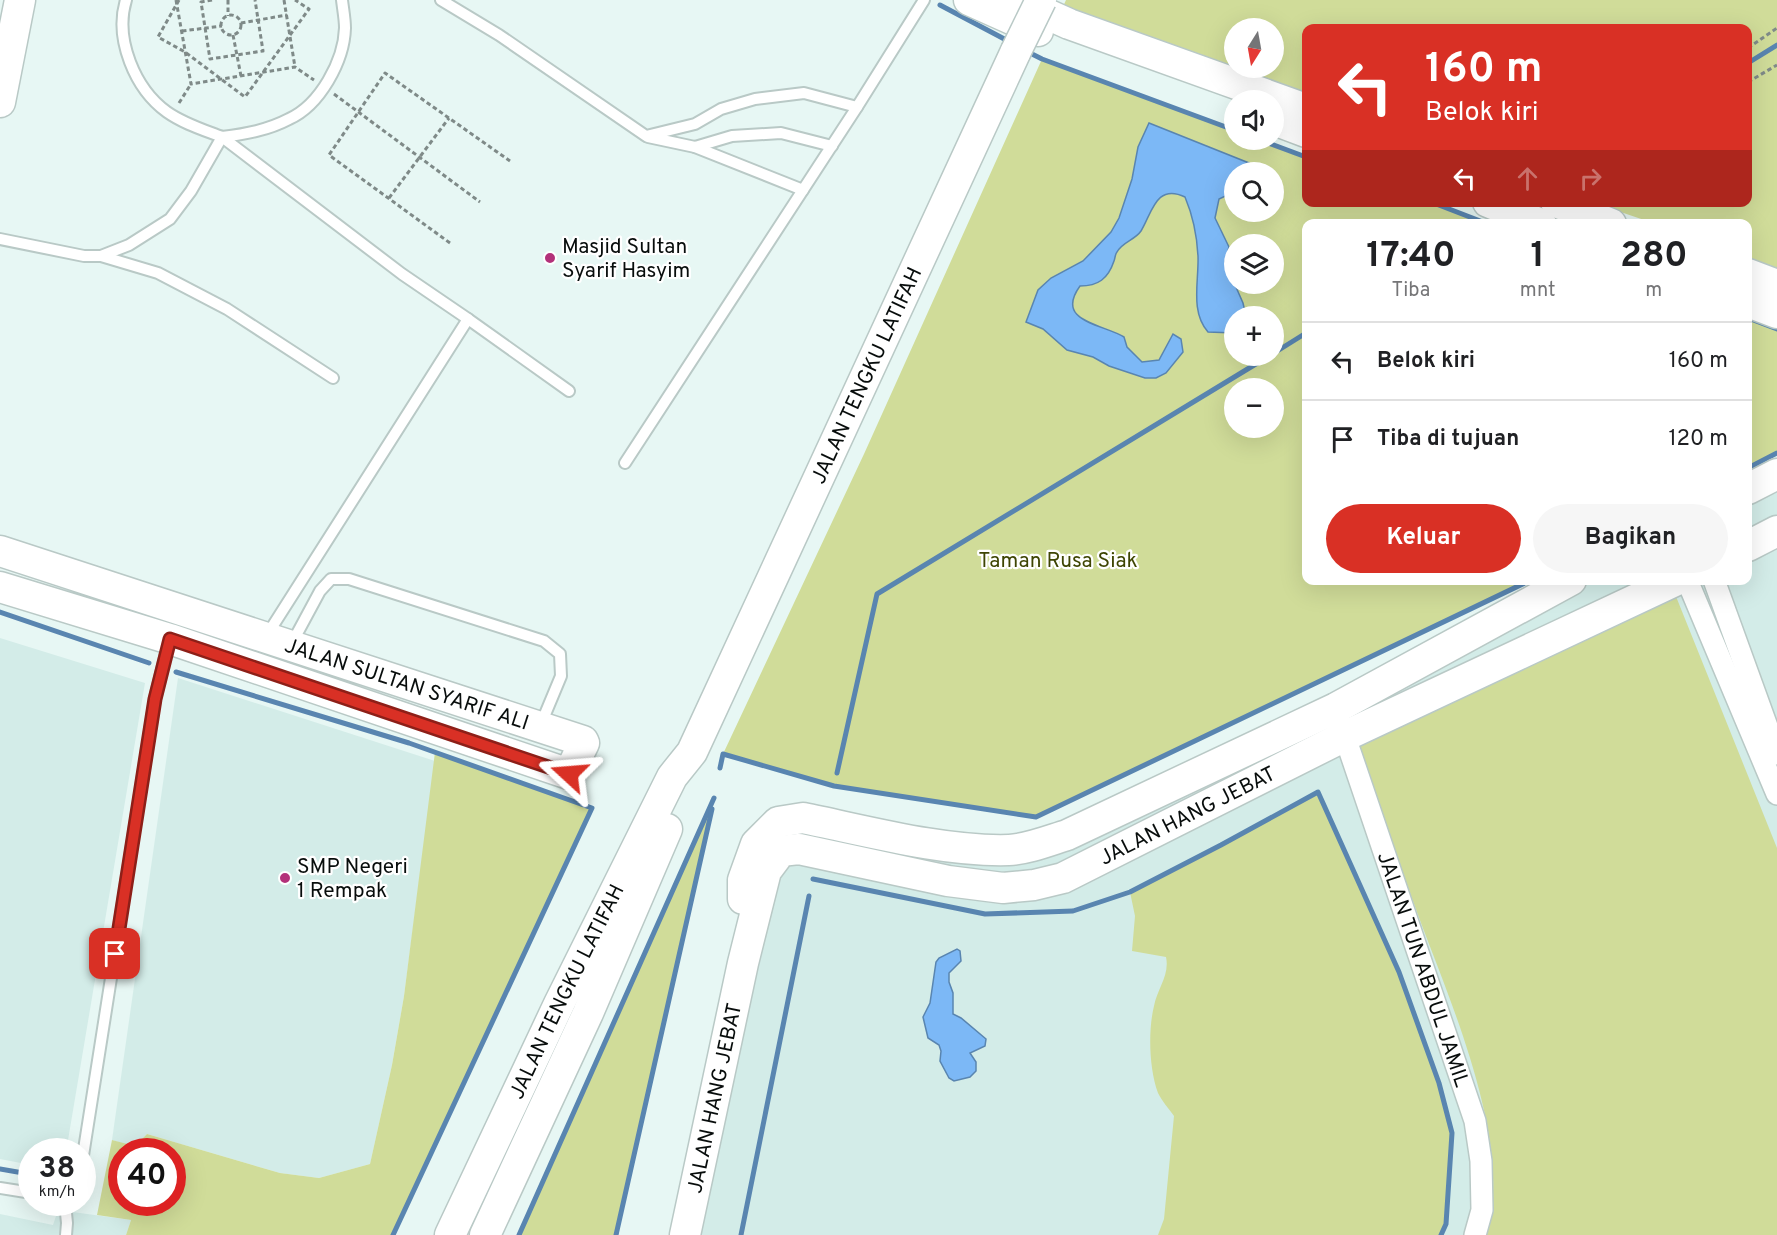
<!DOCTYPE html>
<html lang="id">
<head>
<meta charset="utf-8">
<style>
  body { margin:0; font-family:Overpass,sans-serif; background:#f6f6f6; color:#202124; height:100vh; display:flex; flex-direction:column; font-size:22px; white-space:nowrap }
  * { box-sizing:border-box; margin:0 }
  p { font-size:20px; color:#757577 }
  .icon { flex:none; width:33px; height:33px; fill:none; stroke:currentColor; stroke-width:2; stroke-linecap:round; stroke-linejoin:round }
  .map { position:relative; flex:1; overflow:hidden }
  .side { position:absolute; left:1302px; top:219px; width:450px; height:366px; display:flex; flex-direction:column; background:#fff; border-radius:12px; box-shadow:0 6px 24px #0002 }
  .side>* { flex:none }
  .banner { position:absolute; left:1302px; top:24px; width:450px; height:183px; border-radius:12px; box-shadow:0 6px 24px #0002; background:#d93025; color:#fff; overflow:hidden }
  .needle { width:39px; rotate:191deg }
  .controls { position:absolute; left:1224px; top:18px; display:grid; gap:12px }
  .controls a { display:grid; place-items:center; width:60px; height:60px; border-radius:50%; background:#fff; box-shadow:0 6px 24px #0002; font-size:30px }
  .speed { position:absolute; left:18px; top:1138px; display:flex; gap:12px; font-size:30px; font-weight:700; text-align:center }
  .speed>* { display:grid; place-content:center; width:78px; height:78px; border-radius:50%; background:#fff; box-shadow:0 6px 24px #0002; line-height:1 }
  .speed small { font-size:15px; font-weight:400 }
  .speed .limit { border:9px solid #d22; background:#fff; color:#111 }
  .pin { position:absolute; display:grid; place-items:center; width:51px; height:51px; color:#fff; margin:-26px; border-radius:12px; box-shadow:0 3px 9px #0006 }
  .me { position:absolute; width:66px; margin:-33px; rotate:289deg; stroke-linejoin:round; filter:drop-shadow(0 0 4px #0008) }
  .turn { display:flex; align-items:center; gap:21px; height:126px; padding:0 24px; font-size:27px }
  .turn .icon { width:78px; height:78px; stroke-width:2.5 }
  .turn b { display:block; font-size:42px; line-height:51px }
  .lanes { display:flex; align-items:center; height:57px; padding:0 24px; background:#0003; justify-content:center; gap:30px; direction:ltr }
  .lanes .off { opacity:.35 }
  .eta { display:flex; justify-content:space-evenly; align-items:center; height:102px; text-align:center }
  .eta b { font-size:36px; font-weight:700; line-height:42px }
  .cta { display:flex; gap:12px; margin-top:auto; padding:12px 24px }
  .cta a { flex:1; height:69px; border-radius:36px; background:#d93025; color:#fff; font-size:24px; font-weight:700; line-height:69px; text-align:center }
  .cta a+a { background:#f6f6f6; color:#202124 }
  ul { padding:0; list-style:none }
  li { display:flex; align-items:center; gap:18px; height:78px; padding:0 24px; border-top:2px solid #e0e0e0 }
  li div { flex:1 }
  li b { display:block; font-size:22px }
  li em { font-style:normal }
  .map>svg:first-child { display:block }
  .built { fill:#d3ece8 }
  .green { fill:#d0dc99; fill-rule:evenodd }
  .water { fill:#7cb8f6; stroke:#5985b0; stroke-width:1.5 }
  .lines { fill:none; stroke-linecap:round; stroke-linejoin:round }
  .stream { stroke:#5985b0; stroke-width:5 }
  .lane-casing { stroke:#b9c9c6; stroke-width:14 }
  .street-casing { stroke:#b9c9c6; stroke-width:24 }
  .secondary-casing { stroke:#b9c9c6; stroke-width:33 }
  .path { stroke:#7f8a88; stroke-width:3; stroke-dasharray:4.5 3; stroke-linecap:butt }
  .lane { stroke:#fff; stroke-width:10 }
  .street { stroke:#fff; stroke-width:21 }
  .secondary { stroke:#fff; stroke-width:30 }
  .secondary-bridge-casing { stroke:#b9c9c6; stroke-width:33; stroke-linecap:butt }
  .secondary-bridge { stroke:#fff; stroke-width:30 }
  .route-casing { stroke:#8d1f18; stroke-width:15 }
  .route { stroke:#d93025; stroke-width:10 }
  .poi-dot { fill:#b3317a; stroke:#fff; stroke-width:2 }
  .labels { text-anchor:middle; stroke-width:4.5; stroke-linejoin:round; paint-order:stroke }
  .poi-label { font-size:21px; fill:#080d0c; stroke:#fff; text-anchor:start }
  .street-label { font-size:21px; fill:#080d0c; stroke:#fff }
  .park-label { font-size:21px; fill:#3e4503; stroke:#fff }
</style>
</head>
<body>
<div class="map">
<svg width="1777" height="1235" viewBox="0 0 1777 1235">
  <rect width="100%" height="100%" fill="#e7f7f4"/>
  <g class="built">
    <path d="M 1777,474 L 1777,1235 L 685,1235 L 778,822 L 1010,850 L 1571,581 L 1748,580 L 1748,489 Z"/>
    <path d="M 0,638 L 145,683 L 66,1152 L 32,1152 L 31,1165 L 0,1159 Z"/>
    <path d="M 178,678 L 435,761 L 404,996 L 392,1065 L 370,1164 L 319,1178 L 280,1173 L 147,1134 L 135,1147 L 112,1140 Z"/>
    <path d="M 58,1210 L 131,1220 L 126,1235 L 0,1235 L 0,1214 L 53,1225 Z"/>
  </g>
  <g class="green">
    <path d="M 1066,0 L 1777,0 L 1777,269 L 1748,258 L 1748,224 L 1653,223 L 1594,203 L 1748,202 L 1748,28 L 1306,28 L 1306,101 L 1061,11 ZM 1234,28 L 1274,28 L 1274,68 L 1234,68 Z"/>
    <path d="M 1042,59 L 1234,130 L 1234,140 L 1260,140 L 1306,157 L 1306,202 L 1431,203 L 1488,223 L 1306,224 L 1306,580 L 1531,581 L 1036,817 L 834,786 L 723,754 L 864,454 ZM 1234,172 L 1274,172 L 1274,212 L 1234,212 ZM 1234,244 L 1274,244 L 1274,284 L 1234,284 ZM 1234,316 L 1274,316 L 1274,356 L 1234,356 ZM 1234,388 L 1274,388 L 1274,428 L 1234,428 Z"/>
    <path d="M 1748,318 L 1777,329 L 1777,453 L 1748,468 Z"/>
    <path d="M 1673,589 L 1777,848 L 1777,1235 L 1485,1235 C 1516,1152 1451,1003 1421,923 C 1399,863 1377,803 1355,743 Z"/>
    <path d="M 435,752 L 592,808 L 393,1235 L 126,1235 L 131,1220 L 97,1215 L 112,1140 L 135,1146 L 147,1134 L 280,1173 L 319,1178 L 370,1164 L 392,1065 L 404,996 ZM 122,1152 L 172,1152 L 172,1203 L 122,1203 Z"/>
    <path d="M 1318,792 L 1399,972 L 1439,1083 L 1452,1133 L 1446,1224 L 1441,1235 L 1158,1235 L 1164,1219 L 1174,1116 C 1169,1109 1162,1101 1158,1093 C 1149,1069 1148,1030 1154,1006 C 1157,989 1170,975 1166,957 L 1132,951 L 1135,916 L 1130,892 Z"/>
    <path d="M 714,798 L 616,1235 L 519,1235 Z"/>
  </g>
  <g class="water">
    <path d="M 1149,123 L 1249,163 L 1256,171 L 1234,172 L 1234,192 L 1219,199 L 1215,218 L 1229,247 L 1225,262 L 1243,303 L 1246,316 L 1234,316 L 1234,333 L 1208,332 C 1190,312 1199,281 1198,256 C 1197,236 1193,216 1185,197 C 1156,183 1152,213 1141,231 C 1135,240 1122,242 1117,252 C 1115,254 1115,259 1114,261 C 1108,279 1098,286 1080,286 C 1054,322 1103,324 1124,337 L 1127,347 L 1142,362 L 1159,360 L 1173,334 L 1181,339 L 1183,352 L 1166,373 L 1156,378 L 1145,378 L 1109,366 L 1093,357 L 1067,350 L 1043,329 L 1026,322 L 1038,290 L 1051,278 L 1083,261 L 1111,232 L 1119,218 L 1132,179 L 1138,147 Z"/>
    <path d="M 957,949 L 960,951 L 961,961 L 949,973 L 949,982 L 953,993 L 953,1014 L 961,1018 L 986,1039 L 985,1046 L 970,1053 L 976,1062 L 976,1071 L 970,1077 L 954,1081 L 949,1078 L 940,1061 L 941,1051 L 939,1045 L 928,1038 L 923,1017 L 930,1003 L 936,962 L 939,958 Z"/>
  </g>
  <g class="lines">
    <g class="stream">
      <path d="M 940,5 L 1010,42"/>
      <path d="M 1026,51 L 1042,59 L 1234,130"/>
      <path d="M 1748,63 L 1777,45"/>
      <path d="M 1260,140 L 1306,157"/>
      <path d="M 1431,202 L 1488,224"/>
      <path d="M 1748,318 L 1777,329"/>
      <path d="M 1274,353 L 1306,333"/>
      <path d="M 1748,468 L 1777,453"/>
      <path d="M 0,612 L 149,663"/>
      <path d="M 176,672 L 409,743 L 592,808 L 393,1235"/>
      <path d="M 720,768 L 723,754 L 834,786 L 1036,817 L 1531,580"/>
      <path d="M 837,773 L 877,594 L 1269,356"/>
      <path d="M 813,879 L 985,914 L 1073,911 L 1130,892 L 1221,845 L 1318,792 L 1399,972 L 1439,1083 L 1452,1133 L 1446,1224 L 1441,1235"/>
      <path d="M 0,1169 L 29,1174"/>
      <path d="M 519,1235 L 714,798"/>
      <path d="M 616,1235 L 712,809"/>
      <path d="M 741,1235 L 809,896"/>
    </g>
    <g class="lane-casing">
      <g id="lane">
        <path d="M 126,0 C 114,39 135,89 167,112 C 184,124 204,130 222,137 L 402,274 L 468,319 L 267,635"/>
        <path d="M 441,0 L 499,35 L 646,136 L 695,124 L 721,109 L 755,99 L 804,93 L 857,107"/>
        <path d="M 222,137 C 246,134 268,130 289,119 C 320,105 344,61 345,28 C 345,19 343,9 342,0"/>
        <path d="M 648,137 L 695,147 L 732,136 L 781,133 L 832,146"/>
        <path d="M 695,147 L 803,190"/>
        <path d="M 0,239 L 84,256 L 101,256 L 129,245 L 170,219 L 191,191 L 222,137"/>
        <path d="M 101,256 L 158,273 L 227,309 L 333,378"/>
        <path d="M 468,319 L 569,391"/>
        <path d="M 625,463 L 857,107 L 924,0"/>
        <path d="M 292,643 L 320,591 L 331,579 L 349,579 L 544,641 L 560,654 L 561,676 L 541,724"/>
        <path d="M 82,1162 L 155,699 L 169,641"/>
        <path d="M 0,1188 L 32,1193"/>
        <path d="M 65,1203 L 67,1223 L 66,1235"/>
      </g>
    </g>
    <g class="street-casing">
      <g id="street">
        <path d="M 1687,580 L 1777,794"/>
        <path d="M 1714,580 L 1777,754"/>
        <path id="s1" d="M 1341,725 L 1475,1121 L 1481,1161 L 1482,1210 L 1475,1235"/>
      </g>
    </g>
    <g class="secondary-casing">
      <g id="secondary">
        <path d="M 969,0 L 1038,31"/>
        <path d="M 1016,0 L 1069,24 L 1306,109"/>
        <path d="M 0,102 L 20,0"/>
        <path d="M 1274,120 L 1306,132"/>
        <path d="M 1488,202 L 1541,224"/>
        <path d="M 1556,202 L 1611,224"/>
        <path d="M 1748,274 L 1777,285"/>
        <path d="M 1748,302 L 1777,313"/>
        <path d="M 1748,489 L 1777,474"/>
        <path d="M 1748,546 L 1777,531"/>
        <path id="s2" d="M 0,551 L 583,741 L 584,743 L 569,774 L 170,639 L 0,587"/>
        <path d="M 743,899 L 743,880 L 756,844 L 778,822 L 803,818 C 867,831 944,852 1009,850 C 1028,849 1048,841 1067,835 L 1336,708 L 1571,580"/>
        <path id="s3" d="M 450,1235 L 559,1004 L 672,777 L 692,752 L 1016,51"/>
        <path d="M 485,1235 L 588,1013 L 667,829"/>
        <path id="s4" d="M 685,1235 L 743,963 L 766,871 L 781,851 L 799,849 L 948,881 L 1003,888 L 1034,885 L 1063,878 L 1345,736 L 1677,580"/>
      </g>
    </g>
    <g class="path">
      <path d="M 176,0 L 191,84 L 295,67 L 314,80"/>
      <path d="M 179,0 L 158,37 L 185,52 L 245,97 L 309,9 L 295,0"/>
      <path d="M 212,0 L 201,2 L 210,59 L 263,51 L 255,0"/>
      <path d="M 228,0 L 228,16"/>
      <path d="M 284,0 L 295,67"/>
      <circle cx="231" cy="25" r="10"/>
      <path d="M 241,23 L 287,15"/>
      <path d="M 182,31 L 222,26"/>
      <path d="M 233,35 L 241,76"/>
      <path d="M 1748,48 L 1777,28"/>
      <path d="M 1748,82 L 1777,65"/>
      <path d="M 334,94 L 480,202"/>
      <path d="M 179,103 L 191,84"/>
      <path d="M 389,198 L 449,118"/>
      <path d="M 450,243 L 329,155 L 385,73 L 510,161"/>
    </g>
    <use href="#lane" class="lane"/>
    <use href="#street" class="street"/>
    <use href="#secondary" class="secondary"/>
    <g class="secondary-bridge-casing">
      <path id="secondary-bridge" d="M 1016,51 L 1041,0"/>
    </g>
    <use href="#secondary-bridge" class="secondary-bridge"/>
  </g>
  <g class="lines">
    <g class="route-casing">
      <path id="route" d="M 115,954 L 155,699 L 170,639 L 569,774"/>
    </g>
    <use href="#route" class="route"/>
  </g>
  <g class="poi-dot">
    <circle cx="550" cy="258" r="6"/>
    <circle cx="285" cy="878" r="6"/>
  </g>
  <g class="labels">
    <g class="poi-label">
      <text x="562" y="253">Masjid Sultan<tspan x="562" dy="24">Syarif Hasyim</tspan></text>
      <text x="297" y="873">SMP Negeri<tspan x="297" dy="24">1 Rempak</tspan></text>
    </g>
    <g class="street-label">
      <text dy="7" stroke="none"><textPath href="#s3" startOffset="956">JALAN TENGKU LATIFAH</textPath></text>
      <text dy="7" stroke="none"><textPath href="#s2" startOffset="428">JALAN SULTAN SYARIF ALI</textPath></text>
      <text dy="7" stroke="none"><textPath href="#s4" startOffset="824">JALAN HANG JEBAT</textPath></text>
      <text dy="7" stroke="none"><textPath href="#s1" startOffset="258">JALAN TUN ABDUL JAMIL</textPath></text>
      <text dy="7" stroke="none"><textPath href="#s3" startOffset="270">JALAN TENGKU LATIFAH</textPath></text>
      <text dy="7" stroke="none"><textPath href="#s4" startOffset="140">JALAN HANG JEBAT</textPath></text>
    </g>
    <g class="park-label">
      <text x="1058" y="567">Taman Rusa Siak</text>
    </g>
  </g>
</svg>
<div class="controls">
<a><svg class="needle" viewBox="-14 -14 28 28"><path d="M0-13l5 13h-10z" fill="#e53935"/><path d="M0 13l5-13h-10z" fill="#757577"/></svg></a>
<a><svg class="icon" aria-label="sound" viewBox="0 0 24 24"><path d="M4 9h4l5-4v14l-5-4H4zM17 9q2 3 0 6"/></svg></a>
<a><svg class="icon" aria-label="search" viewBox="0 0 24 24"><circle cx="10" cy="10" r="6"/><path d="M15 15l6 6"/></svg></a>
<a><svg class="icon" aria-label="layers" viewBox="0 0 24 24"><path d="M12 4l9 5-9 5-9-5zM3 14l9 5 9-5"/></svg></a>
<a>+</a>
<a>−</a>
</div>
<div class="speed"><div>38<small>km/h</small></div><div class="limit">40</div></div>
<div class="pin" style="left:115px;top:954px;background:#d93025"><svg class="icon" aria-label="arrive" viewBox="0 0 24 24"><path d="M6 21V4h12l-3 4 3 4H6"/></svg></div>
<svg class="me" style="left:569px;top:774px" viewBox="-20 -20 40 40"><path d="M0-17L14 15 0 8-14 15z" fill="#d93025" stroke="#fff" stroke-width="4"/></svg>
<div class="banner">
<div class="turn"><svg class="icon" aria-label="left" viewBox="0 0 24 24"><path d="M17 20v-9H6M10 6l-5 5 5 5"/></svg><div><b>160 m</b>Belok kiri</div></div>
<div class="lanes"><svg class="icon" aria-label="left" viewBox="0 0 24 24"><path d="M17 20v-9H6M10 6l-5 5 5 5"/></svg><svg class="icon off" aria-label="ahead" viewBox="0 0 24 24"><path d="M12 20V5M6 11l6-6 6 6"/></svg><svg class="icon off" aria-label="right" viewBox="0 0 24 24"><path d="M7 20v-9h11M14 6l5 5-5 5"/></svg></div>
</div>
<section class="side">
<div class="eta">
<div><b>17:40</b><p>Tiba</p></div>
<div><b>1</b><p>mnt</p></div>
<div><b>280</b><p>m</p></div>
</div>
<ul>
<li><svg class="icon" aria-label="left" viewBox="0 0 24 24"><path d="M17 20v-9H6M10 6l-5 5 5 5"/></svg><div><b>Belok kiri</b></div><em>160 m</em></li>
<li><svg class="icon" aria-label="arrive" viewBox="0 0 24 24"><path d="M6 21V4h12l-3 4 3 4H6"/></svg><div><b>Tiba di tujuan</b></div><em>120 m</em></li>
</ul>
<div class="cta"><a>Keluar</a><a>Bagikan</a></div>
</section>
</div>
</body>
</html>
